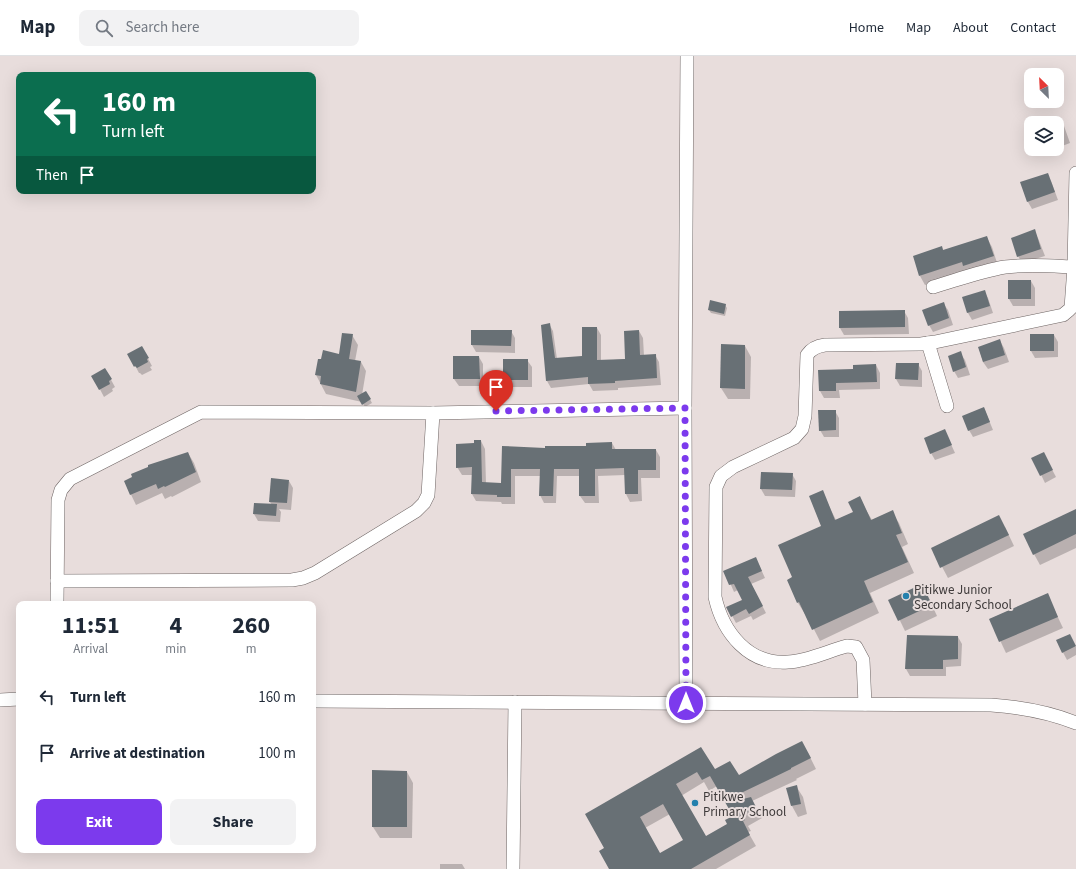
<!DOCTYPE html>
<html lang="en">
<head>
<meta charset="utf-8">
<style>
  body { margin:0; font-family:"Source Sans 3",sans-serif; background:#f2f2f3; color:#1f2937; height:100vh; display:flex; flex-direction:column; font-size:15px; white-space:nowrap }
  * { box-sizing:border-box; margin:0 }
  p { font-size:13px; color:#747a83 }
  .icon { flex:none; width:22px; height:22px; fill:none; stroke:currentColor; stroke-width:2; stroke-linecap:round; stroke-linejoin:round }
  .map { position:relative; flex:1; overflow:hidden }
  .drawer { position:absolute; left:16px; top:545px; width:300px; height:252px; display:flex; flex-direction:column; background:#fff; border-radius:8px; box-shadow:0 4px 16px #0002 }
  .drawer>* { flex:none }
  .guide { position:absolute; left:16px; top:16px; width:300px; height:122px; border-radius:8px; box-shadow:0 4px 16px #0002; background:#0b6e4f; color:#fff; overflow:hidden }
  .needle { width:26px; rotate:336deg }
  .fabs { position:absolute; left:1024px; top:12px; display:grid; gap:8px }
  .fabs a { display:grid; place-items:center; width:40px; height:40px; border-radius:8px; background:#fff; box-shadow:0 4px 16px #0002; font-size:20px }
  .pin { position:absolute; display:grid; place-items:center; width:34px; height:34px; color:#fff; margin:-41px -17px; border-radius:50% 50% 50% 0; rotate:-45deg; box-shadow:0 0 4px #0007 }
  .pin .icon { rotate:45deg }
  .me { position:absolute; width:44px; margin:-22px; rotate:0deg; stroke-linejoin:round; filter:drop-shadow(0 0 3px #0008) }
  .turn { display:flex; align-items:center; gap:14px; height:84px; padding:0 20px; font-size:18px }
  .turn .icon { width:52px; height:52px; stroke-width:2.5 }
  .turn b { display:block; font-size:28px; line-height:34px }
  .then { display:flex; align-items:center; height:38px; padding:0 20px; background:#0003; gap:8px; font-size:15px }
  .eta { display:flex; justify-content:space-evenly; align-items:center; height:68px; text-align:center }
  .eta b { font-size:24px; font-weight:700; line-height:28px }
  .primary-button { display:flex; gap:8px; margin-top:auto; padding:8px 20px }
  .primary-button a { flex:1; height:46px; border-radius:8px; background:#7c3aed; color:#fff; font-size:16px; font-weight:700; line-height:46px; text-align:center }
  .primary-button a+a { background:#f2f2f3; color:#1f2937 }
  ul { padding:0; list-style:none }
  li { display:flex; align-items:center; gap:12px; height:56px; padding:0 20px }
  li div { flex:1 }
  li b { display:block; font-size:15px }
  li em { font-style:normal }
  header { display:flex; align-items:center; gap:24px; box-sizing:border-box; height:56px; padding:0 20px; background:#fff; border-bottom:1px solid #e0e1e3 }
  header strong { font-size:19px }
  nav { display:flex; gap:22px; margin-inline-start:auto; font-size:14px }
  .search { width:280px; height:36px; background:#f2f2f3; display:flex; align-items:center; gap:10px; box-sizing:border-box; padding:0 14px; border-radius:8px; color:#747a83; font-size:15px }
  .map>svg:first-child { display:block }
  .shadow { fill:#0003; fill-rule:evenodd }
  .building { fill:#687075; fill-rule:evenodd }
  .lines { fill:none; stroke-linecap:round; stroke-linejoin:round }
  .minor-casing { stroke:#6d6463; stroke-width:14 }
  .minor { stroke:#fff; stroke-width:13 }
  .route { stroke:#7c3aed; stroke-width:7; stroke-dasharray:0 12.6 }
  .poi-dot { fill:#2380ad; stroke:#e8dddc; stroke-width:1.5 }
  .labels { text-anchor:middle; stroke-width:4; stroke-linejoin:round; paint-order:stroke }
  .poi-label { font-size:13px; fill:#3e3a3a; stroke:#e8dddc; text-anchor:start }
</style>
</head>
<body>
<header>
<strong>Map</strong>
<div class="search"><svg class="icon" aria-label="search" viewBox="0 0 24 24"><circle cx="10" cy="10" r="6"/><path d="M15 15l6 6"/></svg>Search here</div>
<nav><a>Home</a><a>Map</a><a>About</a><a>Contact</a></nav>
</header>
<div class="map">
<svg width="1076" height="813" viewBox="0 0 1076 813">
  <rect width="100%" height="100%" fill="#e8dddc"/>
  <g class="shadow">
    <path d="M 1060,63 L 1064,70 L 1070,87 L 1057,92 L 1057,67 L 1046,67 Z"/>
    <path d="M 1039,93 L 1053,93 L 1042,97 Z"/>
    <path d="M 1047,118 L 1051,125 L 1058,144 L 1032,153 L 1028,146 L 1021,127 Z"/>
    <path d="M 1034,175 L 1038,182 L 1045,200 L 1022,207 L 1018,200 Z"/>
    <path d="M 987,182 L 992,191 L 998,210 L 967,215 L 925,229 L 920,220 L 942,192 L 944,195 Z"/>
    <path d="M 1009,225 L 1031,225 L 1035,232 L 1035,250 L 1013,250 L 1009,243 Z"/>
    <path d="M 984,235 L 988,242 L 993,257 L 972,264 L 968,257 L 963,242 Z"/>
    <path d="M 943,247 L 948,254 L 953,269 L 933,276 L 929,269 Z"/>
    <path d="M 725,249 L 727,252 L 725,260 L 711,257 L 709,254 Z"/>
    <path d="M 904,255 L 908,262 L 909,278 L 844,279 L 840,272 L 840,256 Z"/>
    <path d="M 549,268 L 553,275 L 557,303 L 583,301 L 597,272 L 601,279 L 601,305 L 626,303 L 639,275 L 643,282 L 644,300 L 655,299 L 659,306 L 661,329 L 618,332 L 618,334 L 593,335 L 589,328 L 551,332 L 547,325 L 542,269 Z"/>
    <path d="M 511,275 L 515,282 L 515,297 L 476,296 L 472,289 Z"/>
    <path d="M 352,279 L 358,289 L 355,305 L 361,306 L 366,315 L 362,339 L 366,336 L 372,347 L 365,351 L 362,346 L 326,338 L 316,319 L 340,299 Z"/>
    <path d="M 1054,279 L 1058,286 L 1058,301 L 1035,302 L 1031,295 Z"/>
    <path d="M 1000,285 L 1004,292 L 1009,306 L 988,313 L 983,306 L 979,292 Z"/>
    <path d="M 722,289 L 745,290 L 751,301 L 750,343 L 728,343 L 721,332 Z"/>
    <path d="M 145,297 L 152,310 L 150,311 L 152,314 L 142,319 L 140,317 L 139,317 L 129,298 Z"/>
    <path d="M 960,297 L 965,304 L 970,319 L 958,322 L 954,315 Z"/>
    <path d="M 479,301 L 483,308 L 483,330 L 459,330 L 454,323 Z"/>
    <path d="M 527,304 L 532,311 L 532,331 L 508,331 L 504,324 Z"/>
    <path d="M 918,308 L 922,315 L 922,331 L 900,330 L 896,323 Z"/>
    <path d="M 876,309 L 880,317 L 880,333 L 839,334 L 840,342 L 824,342 L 820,335 L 854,314 Z"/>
    <path d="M 105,313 L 115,331 L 112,333 L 113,335 L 104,341 L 93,320 Z"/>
    <path d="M 984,352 L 993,374 L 973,381 L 969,374 Z"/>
    <path d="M 835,355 L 839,362 L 839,381 L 824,381 L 820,374 Z"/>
    <path d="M 945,375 L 955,397 L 935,404 L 931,397 Z"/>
    <path d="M 481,385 L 485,393 L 486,427 L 502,428 L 503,391 L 546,393 L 587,391 L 612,387 L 616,394 L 656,394 L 660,401 L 660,422 L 641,422 L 642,445 L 630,446 L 626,438 L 625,419 L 598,420 L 599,447 L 585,447 L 580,440 L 580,420 L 557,420 L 556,447 L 544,447 L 540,439 L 541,420 L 515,420 L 515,448 L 502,448 L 501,446 L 476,445 L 472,438 L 473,419 L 462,419 L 457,411 L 474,388 Z"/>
    <path d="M 188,397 L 194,407 L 201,426 L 172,441 L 171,440 L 165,443 L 162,437 L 136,449 L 125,426 Z"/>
    <path d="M 1033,402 L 1047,404 L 1056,421 L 1045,427 Z"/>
    <path d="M 792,418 L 796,425 L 795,441 L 765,440 L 761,433 Z"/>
    <path d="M 289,425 L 293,432 L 291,454 L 279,453 L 281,456 L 280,466 L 258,465 L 254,458 L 272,449 L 270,446 Z"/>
    <path d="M 822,436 L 836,464 L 855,456 L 859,442 L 872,464 L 892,456 L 899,467 L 908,488 L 902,491 L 914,517 L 870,537 L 879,557 L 820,585 L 806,558 L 805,558 L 798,547 L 788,524 L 794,522 L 823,470 Z"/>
    <path d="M 1076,454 L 1076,492 L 1040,509 L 1034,498 Z"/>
    <path d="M 1005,471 L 1014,490 L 948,522 L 932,492 Z"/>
    <path d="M 759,509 L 765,522 L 751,528 L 766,557 L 753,564 L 751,560 L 736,567 L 728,552 L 743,545 L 738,534 L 734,536 L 725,515 Z"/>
    <path d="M 1047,538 L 1063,572 L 1006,597 L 990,563 Z"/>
    <path d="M 928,540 L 937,560 L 905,575 L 890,544 Z"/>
    <path d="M 958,581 L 962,588 L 961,610 L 946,611 L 946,620 L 910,620 L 906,613 Z"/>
    <path d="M 1057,585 L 1073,586 L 1076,591 L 1076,599 L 1067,604 Z"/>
    <path d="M 700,692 L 715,714 L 738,720 L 808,697 L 816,713 L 796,723 L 797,724 L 752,745 L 762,762 L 748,770 L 751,775 L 748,776 L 756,790 L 716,813 L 611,813 L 606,792 ZM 704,726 L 709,735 L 717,730 L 734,760 L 729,768 L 705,782 L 681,740 ZM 670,758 L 685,784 L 660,798 L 645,772 Z"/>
    <path d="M 373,715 L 407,716 L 413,727 L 412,782 L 380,782 L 373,771 Z"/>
    <path d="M 796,730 L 803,741 L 807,758 L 798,761 L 792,750 Z"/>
    <path d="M 440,808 L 462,808 L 465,813 L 440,813 Z"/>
  </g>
  <g class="building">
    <path d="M 1048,117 L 1055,136 L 1027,146 L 1020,126 Z"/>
    <path d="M 1035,173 L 1041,193 L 1017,201 L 1011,182 Z"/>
    <path d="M 987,180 L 994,200 L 963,210 L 962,206 L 919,220 L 913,200 L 942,190 L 943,194 Z"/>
    <rect x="1008" y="224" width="23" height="19"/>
    <path d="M 985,234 L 990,250 L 967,257 L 962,241 Z"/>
    <path d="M 710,244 L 726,248 L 724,258 L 708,254 Z"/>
    <path d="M 944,246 L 949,262 L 928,270 L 922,254 Z"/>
    <path d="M 905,254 L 905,271 L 839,272 L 839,255 Z"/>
    <path d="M 550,267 L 555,302 L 582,300 L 582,271 L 597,271 L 597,304 L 625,303 L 624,275 L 639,274 L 640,299 L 656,298 L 657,322 L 615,325 L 615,327 L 588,328 L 588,321 L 546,325 L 541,269 Z"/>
    <path d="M 471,274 L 512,274 L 511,290 L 471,289 Z"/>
    <path d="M 342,277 L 353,278 L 349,303 L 361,305 L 356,336 L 320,328 L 321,320 L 315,319 L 318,303 L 321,303 L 323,294 L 339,298 Z"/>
    <rect x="1030" y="278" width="24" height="17"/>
    <path d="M 1000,283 L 1005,299 L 983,306 L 978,291 Z"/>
    <path d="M 721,288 L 745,289 L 745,333 L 720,332 Z"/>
    <path d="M 142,290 L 149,302 L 147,303 L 148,306 L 137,312 L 135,310 L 134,311 L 127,298 Z"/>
    <path d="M 961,295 L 966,311 L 953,316 L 948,300 Z"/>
    <path d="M 453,300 L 479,300 L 480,323 L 453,323 Z"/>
    <rect x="503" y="303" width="25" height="21"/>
    <path d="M 896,307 L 919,307 L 918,324 L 895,323 Z"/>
    <path d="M 876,308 L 877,326 L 836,327 L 836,335 L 819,335 L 818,314 L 853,313 L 853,309 Z"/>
    <path d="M 105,312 L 112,323 L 109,325 L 110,328 L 99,334 L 91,320 Z"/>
    <path d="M 366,335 L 371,343 L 362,349 L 357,340 Z"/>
    <path d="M 984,351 L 990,366 L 968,375 L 962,360 Z"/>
    <path d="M 818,354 L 836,354 L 836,374 L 819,375 Z"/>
    <path d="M 945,373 L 952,389 L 930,398 L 924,382 Z"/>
    <path d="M 474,384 L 481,384 L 482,426 L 501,427 L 502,390 L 545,392 L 545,390 L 586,390 L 586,387 L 612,386 L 612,393 L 656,393 L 656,414 L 638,414 L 638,438 L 625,438 L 624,412 L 595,413 L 595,440 L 579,440 L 579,413 L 554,413 L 553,440 L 539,440 L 540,413 L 511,413 L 511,441 L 497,441 L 497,439 L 471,438 L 472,411 L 456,412 L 456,388 L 474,387 Z"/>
    <path d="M 188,396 L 196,416 L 165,431 L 164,430 L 158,433 L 156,428 L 130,439 L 124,425 L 132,421 L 131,418 L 148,411 L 148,409 Z"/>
    <path d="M 1044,396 L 1053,414 L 1040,420 L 1031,402 Z"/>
    <path d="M 761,416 L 793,417 L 792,434 L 760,433 Z"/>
    <path d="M 271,422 L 289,424 L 287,447 L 269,446 Z"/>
    <path d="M 823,434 L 835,464 L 853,456 L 848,446 L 860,440 L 871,464 L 893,454 L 902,477 L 896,479 L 908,506 L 864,525 L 873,546 L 812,574 L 799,546 L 797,547 L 787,524 L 792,521 L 778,489 L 821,470 L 809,440 Z"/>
    <path d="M 254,447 L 277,448 L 276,460 L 253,458 Z"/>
    <path d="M 1076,453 L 1076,478 L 1033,499 L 1023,478 Z"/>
    <path d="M 999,459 L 1009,479 L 940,512 L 931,492 Z"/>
    <path d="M 756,501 L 762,515 L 748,521 L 763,550 L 749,558 L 746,553 L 731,561 L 726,551 L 742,544 L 734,528 L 729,529 L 723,515 Z"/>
    <path d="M 922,528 L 932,549 L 898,565 L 888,544 Z"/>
    <path d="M 1048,537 L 1058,561 L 999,586 L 989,563 Z"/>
    <path d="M 1070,578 L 1076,590 L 1062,597 L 1056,584 Z"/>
    <path d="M 907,579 L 958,580 L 958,603 L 943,604 L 943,613 L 905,613 Z"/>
    <path d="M 802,685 L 811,702 L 791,712 L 791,713 L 741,737 L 743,743 L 751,741 L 756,751 L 743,759 L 745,764 L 743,765 L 750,779 L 691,813 L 609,813 L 599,795 L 604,792 L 585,758 L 701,691 L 715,713 L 730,705 L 739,719 L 776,698 ZM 697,716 L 702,724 L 710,720 L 733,760 L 725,764 L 727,768 L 706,780 L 676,728 ZM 663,748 L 683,784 L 660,797 L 640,761 Z"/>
    <path d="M 372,714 L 407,715 L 407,771 L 372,771 Z"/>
    <path d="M 797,729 L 801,748 L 791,750 L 786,732 Z"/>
  </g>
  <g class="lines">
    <g class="minor-casing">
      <g id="minor">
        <path d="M 933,231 C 957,224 981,215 1005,211 C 1028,208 1051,210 1074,211"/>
        <path d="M 928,287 L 947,350"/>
        <path d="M 57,525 L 292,524 L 303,522 L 315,517 L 416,455 L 424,447 L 428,439 L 433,357"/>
        <path d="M 57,548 L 58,444 L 61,434 L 70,423 L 201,356 L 433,357 L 685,352"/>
        <path d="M 0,644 L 19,643"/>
        <path d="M 313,645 L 991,649 C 1020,651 1049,656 1076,667"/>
        <path d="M 686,647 L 685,352 L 687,0"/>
        <path d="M 865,648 L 863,604 L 856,591 L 847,590 C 828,595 808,605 788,606 C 749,609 723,577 715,541 L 716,431 L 721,420 L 733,411 L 794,382 L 802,373 L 805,360 L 807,299 C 811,293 817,290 825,289 L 921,288 L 935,286 L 1063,259 L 1069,254 L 1071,252 L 1074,211 L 1076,117"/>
        <path d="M 513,813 L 515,646"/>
      </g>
    </g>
    <use href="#minor" class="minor"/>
  </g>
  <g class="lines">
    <path class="route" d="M 496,355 L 685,352 L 686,647"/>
  </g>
  <g class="poi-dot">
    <circle cx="906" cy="540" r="4"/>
    <circle cx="695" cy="747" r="4"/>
  </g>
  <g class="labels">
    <g class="poi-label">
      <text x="914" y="538">Pitikwe Junior<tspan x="914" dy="15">Secondary School</tspan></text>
      <text x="703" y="745">Pitikwe<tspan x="703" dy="15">Primary School</tspan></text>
    </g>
  </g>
</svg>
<div class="fabs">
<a><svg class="needle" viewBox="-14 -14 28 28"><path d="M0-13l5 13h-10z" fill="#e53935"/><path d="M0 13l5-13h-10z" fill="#747a83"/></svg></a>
<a><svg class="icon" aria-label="layers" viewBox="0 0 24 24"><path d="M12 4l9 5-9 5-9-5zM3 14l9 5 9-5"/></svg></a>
</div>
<div class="pin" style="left:496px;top:355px;background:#d93025"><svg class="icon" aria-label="arrive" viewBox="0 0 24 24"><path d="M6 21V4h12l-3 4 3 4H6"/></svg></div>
<svg class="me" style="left:686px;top:647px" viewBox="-20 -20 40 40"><circle r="17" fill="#7c3aed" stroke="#fff" stroke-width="3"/><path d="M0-11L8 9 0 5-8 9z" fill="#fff"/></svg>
<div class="guide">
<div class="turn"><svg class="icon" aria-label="left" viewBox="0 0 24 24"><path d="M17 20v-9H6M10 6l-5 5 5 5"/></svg><div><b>160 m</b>Turn left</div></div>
<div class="then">Then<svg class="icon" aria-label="arrive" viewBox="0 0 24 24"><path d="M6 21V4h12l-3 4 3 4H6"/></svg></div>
</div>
<section class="drawer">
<div class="eta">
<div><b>11:51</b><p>Arrival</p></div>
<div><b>4</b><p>min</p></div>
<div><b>260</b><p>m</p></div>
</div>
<ul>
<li><svg class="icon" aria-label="left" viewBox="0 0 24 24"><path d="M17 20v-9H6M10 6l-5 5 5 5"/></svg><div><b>Turn left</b></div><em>160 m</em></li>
<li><svg class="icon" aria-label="arrive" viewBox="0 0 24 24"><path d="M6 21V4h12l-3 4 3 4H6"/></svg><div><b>Arrive at destination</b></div><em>100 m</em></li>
</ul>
<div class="primary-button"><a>Exit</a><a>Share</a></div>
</section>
</div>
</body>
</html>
